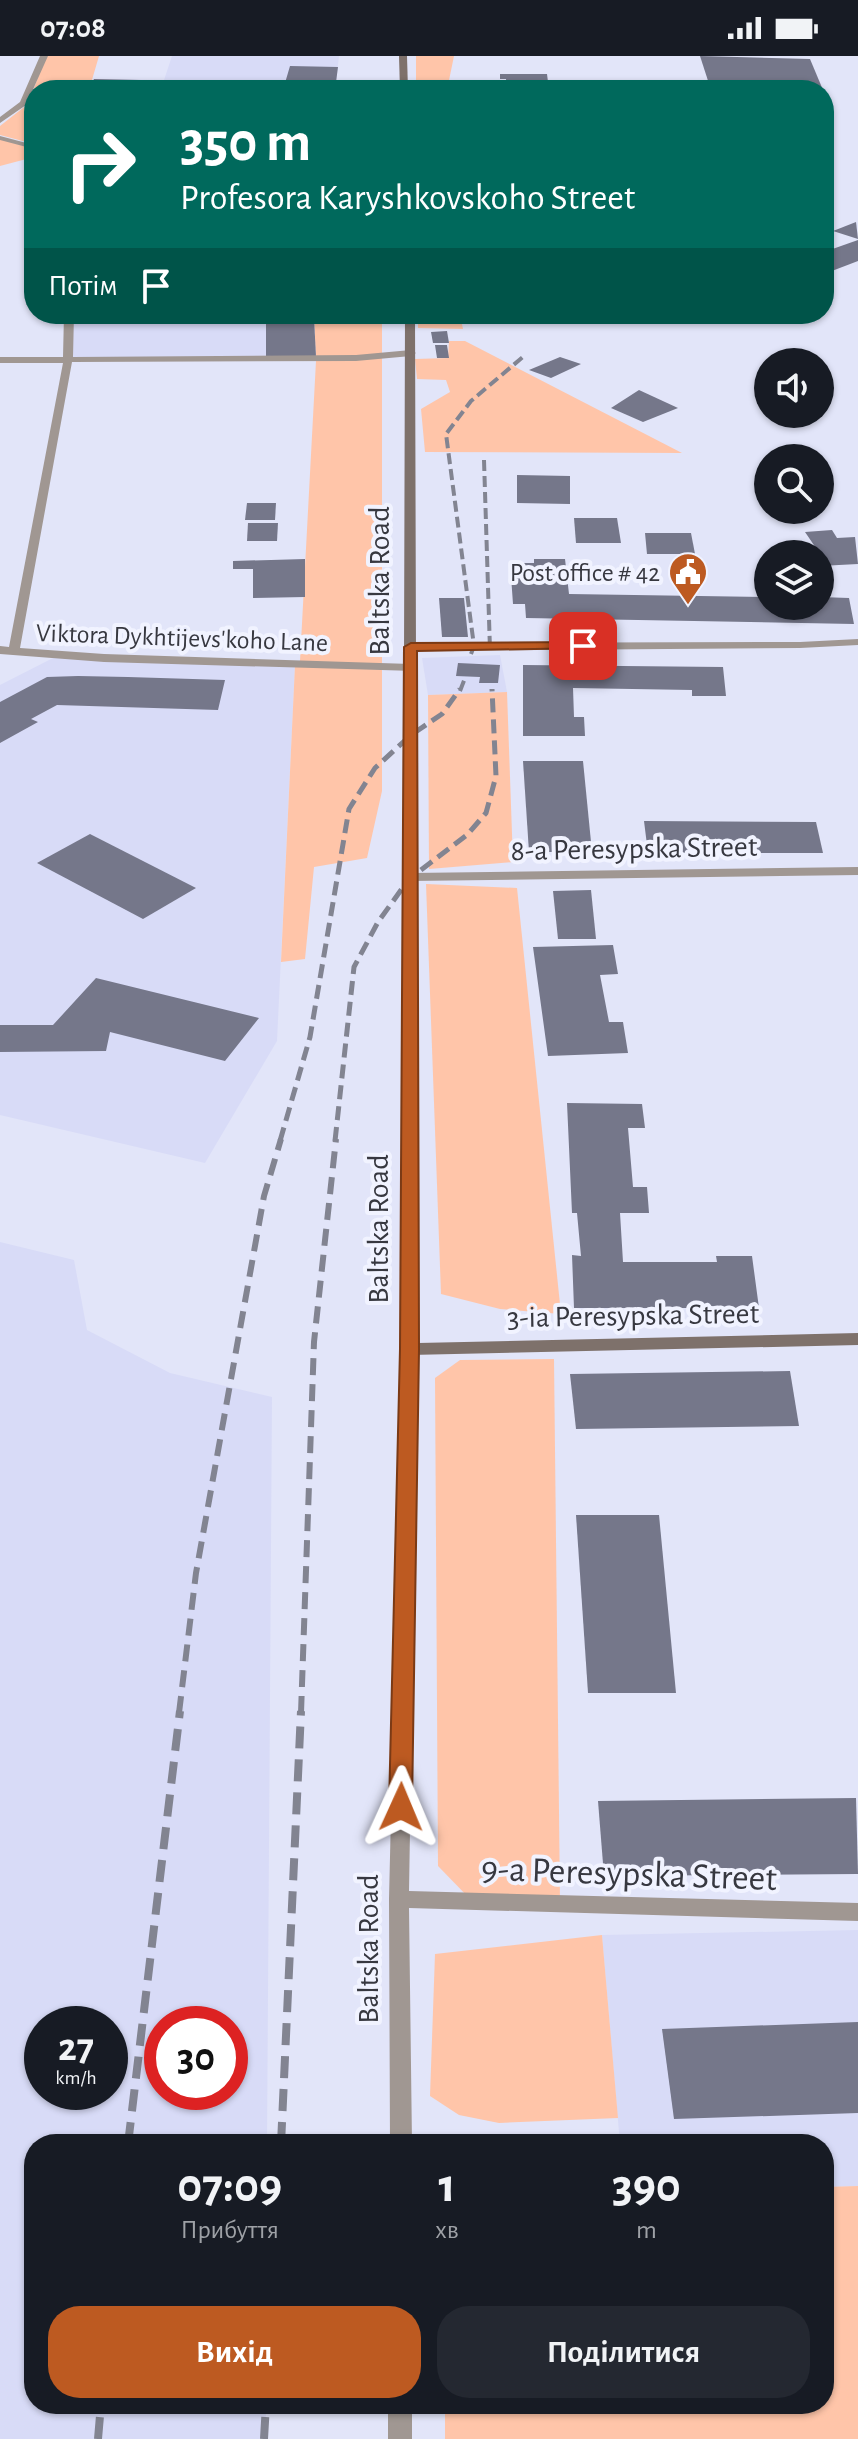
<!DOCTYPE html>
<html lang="uk">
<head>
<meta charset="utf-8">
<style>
  body { margin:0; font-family:"Alegreya Sans",sans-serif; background:#242831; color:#f1f3f6; height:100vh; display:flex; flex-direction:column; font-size:30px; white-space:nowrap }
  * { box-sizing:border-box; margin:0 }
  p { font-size:26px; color:#9ea1a6 }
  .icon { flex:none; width:44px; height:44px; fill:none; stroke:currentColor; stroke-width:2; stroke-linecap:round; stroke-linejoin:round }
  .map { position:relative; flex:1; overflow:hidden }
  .details { position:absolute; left:24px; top:2078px; width:810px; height:280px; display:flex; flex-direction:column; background:#171b24; border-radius:32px; box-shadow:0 2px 6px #0004 }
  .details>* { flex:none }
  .guide { position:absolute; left:24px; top:24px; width:810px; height:244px; border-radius:32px; box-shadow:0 2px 6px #0004; background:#00695c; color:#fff; overflow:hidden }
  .buttons { position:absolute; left:754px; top:292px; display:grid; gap:16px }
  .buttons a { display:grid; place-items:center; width:80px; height:80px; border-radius:50%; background:#171b24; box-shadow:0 2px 6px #0004; font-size:40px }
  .speed { position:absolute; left:24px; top:1950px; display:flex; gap:16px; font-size:40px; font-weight:700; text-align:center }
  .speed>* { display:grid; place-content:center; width:104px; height:104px; border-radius:50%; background:#171b24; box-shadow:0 2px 6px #0004; line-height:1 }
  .speed small { font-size:20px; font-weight:400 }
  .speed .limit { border:12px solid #d22; background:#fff; color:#111 }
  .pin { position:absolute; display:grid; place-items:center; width:68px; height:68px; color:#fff; margin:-34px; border-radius:16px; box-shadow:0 4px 12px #0006 }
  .me { position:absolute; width:88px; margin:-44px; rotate:1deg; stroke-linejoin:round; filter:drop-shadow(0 0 6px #0008) }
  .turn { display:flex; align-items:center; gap:28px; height:168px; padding:0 24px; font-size:36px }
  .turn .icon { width:104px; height:104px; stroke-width:2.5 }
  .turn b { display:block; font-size:56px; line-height:68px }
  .then { display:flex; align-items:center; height:76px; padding:0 24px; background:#0003; gap:16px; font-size:30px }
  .eta { display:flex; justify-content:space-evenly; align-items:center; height:136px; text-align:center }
  .eta b { font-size:48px; font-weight:600; line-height:56px }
  .button { display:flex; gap:16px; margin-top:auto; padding:16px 24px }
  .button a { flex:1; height:92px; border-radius:32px; background:#bd5a21; color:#fff; font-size:32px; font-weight:600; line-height:92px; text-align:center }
  .button a+a { background:#242831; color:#f1f3f6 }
  .status { display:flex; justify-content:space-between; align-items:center; height:56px; padding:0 40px; background:#171b24; direction:ltr }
  .status svg { height:22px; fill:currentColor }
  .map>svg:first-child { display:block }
  .built { fill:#d8dbf7; fill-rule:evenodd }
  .green { fill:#ffc5a9 }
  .building { fill:#75778a }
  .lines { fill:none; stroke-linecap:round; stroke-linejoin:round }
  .street { fill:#a09792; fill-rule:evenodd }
  .secondary { fill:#7e716b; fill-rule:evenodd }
  .rail-far3 { stroke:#828491; stroke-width:4; stroke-dasharray:11 5; stroke-linecap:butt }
  .rail-far2 { stroke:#828491; stroke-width:5; stroke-dasharray:14 7; stroke-linecap:butt }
  .rail-far1 { stroke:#828491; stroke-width:6; stroke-dasharray:17 9; stroke-linecap:butt }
  .rail { stroke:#828491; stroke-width:8; stroke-dasharray:22 11; stroke-linecap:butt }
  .route { fill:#bd5a21; stroke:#7b3a15; stroke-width:2 }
  .labels { text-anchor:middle; stroke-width:8; stroke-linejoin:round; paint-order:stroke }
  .far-poi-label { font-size:26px; fill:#373840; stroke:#f1f3ff; text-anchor:end }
  .far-street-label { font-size:26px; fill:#373840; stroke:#f1f3ff }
  .street-label { font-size:30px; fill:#373840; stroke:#f1f3ff }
  .near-street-label { font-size:36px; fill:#373840; stroke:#f1f3ff }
</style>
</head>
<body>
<div class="status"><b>07:08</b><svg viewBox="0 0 49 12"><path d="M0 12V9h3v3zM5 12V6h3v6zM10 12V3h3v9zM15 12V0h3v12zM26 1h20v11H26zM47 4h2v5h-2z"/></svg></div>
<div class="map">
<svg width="858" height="2383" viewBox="0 0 858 2383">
  <rect width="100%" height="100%" fill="#e2e5f9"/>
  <g class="built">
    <path d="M 172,0 L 339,0 L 335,34 L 89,34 L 94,23 L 164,24 Z"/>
    <path d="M 73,258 L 314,258 L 316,301 L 72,301 Z"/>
    <path d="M 500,599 L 507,636 L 428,639 L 422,602 Z"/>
    <path d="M 55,601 L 295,609 L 277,985 L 205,1107 L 0,1059 L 0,629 Z"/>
    <path d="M 0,1186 L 74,1204 L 87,1274 L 170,1317 L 272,1341 L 267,2088 L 34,2088 L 34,2348 L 266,2348 L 266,2383 L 0,2383 ZM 110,1968 L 110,2036 L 42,2036 L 42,1968 ZM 230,1968 L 230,2036 L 162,2036 L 162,1968 Z"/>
    <path d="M 858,1874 L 858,2130 L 824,2131 L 824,2088 L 620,2088 L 602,1879 Z"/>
  </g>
  <g class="green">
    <path d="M 46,0 L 99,0 L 89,34 L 34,34 L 34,88 L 0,79 L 0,70 L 28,48 Z"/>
    <path d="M 416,0 L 454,0 L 447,34 L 416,34 Z"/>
    <path d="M 0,83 L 34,93 L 34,101 L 0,110 Z"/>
    <path d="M 314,258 L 382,258 L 382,735 L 367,802 L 314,811 L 305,903 L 281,906 L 295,609 L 300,605 L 316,305 Z"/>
    <path d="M 418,258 L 460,258 L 463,273 L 418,272 Z"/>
    <path d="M 449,285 L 465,285 L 682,397 L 425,396 L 421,353 L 450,336 L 446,324 L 417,323 L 415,303 L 448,302 Z"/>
    <path d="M 507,636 L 513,806 L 429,813 L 428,639 Z"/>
    <path d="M 426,828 L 517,832 L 561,1258 L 500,1253 L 441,1238 Z"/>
    <path d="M 554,1303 L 560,1846 L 471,1844 L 438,1810 L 435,1322 L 460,1304 Z"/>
    <path d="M 602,1879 L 618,2062 L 499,2067 L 459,2059 L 430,2040 L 435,1898 Z"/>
    <path d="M 858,2130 L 858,2383 L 445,2383 L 445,2348 L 824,2348 L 824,2131 Z"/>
  </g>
  <g class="building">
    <path d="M 700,0 L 810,3 L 823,34 L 711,34 Z"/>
    <path d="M 290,10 L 338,11 L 335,34 L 89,34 L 94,23 L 285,27 Z"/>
    <path d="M 500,18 L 547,18 L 549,34 L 507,34 L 506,23 L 500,23 Z"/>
    <path d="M 856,166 L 858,183 L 833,175 Z"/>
    <path d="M 858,184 L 858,205 L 824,218 L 824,196 Z"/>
    <path d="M 314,262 L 316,301 L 266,301 L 266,263 Z"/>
    <path d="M 447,275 L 449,287 L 433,287 L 431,276 Z"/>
    <path d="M 435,289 L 447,289 L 449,302 L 437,302 Z"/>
    <path d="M 560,301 L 581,308 L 551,322 L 529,314 Z"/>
    <path d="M 639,334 L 678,352 L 643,366 L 611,352 Z"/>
    <path d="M 517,419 L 570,420 L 570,448 L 517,447 Z"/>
    <path d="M 247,447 L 276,447 L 275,464 L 245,464 Z"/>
    <path d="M 574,462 L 617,462 L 621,487 L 576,487 Z"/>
    <path d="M 248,467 L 278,467 L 277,485 L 247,485 Z"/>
    <path d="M 832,474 L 837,482 L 855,481 L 858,508 L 820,510 L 820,498 L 805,476 Z"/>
    <path d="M 645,477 L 691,477 L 695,498 L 647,498 Z"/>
    <path d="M 305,503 L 305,541 L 253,542 L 253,513 L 233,513 L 233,505 Z"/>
    <path d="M 534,503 L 565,503 L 569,538 L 768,541 L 768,550 L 820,550 L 820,541 L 849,542 L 854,568 L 526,562 L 525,548 L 513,548 L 511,520 L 522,520 L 521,507 L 534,507 Z"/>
    <path d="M 439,542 L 464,542 L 468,581 L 442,581 Z"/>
    <path d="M 458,607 L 500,609 L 498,627 L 479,627 L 480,621 L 456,620 Z"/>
    <path d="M 523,609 L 723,611 L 726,640 L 692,640 L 692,634 L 573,632 L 574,661 L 584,661 L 585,680 L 523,680 Z"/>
    <path d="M 78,620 L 128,621 L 225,624 L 218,654 L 57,649 L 31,663 L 38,666 L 0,687 L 0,646 L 47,621 Z"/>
    <path d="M 523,705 L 583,705 L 592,796 L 529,796 Z"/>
    <path d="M 644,765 L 816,766 L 823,797 L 648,797 Z"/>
    <path d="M 90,778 L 196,832 L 143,863 L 37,807 Z"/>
    <path d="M 591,834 L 596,883 L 558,883 L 553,835 Z"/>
    <path d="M 613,889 L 618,918 L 600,919 L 609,966 L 623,966 L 628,997 L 548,1000 L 533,891 Z"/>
    <path d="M 96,922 L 259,962 L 225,1005 L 110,976 L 106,995 L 0,996 L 0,969 L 53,969 Z"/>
    <path d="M 567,1047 L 642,1048 L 645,1072 L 628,1072 L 633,1131 L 647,1131 L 649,1157 L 620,1157 L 623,1206 L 717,1206 L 716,1200 L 752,1200 L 759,1252 L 574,1252 L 572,1199 L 581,1200 L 577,1157 L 572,1157 Z"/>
    <path d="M 790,1315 L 799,1370 L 576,1373 L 570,1318 Z"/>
    <path d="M 576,1459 L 659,1459 L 676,1637 L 588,1637 Z"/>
    <path d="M 856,1742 L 858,1818 L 604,1820 L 598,1745 Z"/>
    <path d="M 858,1966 L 858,2057 L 674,2063 L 662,1973 Z"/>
  </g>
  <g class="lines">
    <g class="street">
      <path d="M 40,0 L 48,0 L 26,49 L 0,67 L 0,61 L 20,46 Z"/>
      <path d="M 0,80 L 34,89 L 34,93 L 0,84 Z"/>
      <path d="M 64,258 L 74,258 L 73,301 L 356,299 L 411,294 L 416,297 L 411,300 L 356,305 L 72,306 L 20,592 L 104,598 L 411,608 L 415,609 L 415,615 L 104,606 L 0,598 L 0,590 L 9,591 L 63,307 L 0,307 L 0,301 L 63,301 Z"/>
      <path d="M 858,583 L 858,589 L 800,592 L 411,595 L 405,591 L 411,587 L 800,586 Z"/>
      <path d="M 858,811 L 858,819 L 411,825 L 404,821 L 411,817 Z"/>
      <path d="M 410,1287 L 418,1293 L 409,1835 L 858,1847 L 858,1865 L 409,1852 L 412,2088 L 390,2088 L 389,1843 L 402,1293 Z"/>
      <rect x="388" y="2348" width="24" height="35"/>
    </g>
    <g class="secondary">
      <path d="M 399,0 L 407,0 L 408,34 L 400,34 Z"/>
      <path d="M 405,258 L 415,258 L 418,1287 L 858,1277 L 858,1289 L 410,1299 L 402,1293 Z"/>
    </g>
    <g class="rail-far3">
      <path d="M 484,404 L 490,594"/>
      <path d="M 471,598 L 474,590 L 446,378 L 471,345 L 524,300"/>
      <path d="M 460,635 L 465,622"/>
    </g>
    <g class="rail-far2">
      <path d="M 280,1085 L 310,981 L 349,753 L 375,712 L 411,679 L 442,658 L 460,633"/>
      <path d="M 335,1085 L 354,911 L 378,866 L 409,823 L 467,779 L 486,757 L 496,720 L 492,633"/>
    </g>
    <g class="rail-far1">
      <path d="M 179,1657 L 196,1517 L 264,1140 L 281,1083"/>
      <path d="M 301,1657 L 314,1286 L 336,1083"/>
    </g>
    <g class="rail">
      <path d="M 128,2088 L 180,1655"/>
      <path d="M 281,2088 L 301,1655"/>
      <path d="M 98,2383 L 101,2348"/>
      <path d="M 264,2383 L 266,2348"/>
    </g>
  </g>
  <path class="route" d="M 583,586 L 589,590 L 587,592 L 417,595 L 419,1293 L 412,1751 L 409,1758 L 393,1758 L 389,1751 L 400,1293 L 404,591 L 411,587 Z"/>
  <defs>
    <g id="civic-pin" transform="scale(2)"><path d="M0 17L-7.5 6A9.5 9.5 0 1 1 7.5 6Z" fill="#bd5a21" stroke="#f1f3ff"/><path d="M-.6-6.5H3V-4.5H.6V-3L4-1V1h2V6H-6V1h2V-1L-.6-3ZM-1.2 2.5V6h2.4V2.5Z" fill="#fff"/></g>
  </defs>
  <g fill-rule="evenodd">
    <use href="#civic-pin" x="688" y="516"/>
  </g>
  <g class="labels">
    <g class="far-poi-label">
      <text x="660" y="525">Post office # 42</text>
    </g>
    <g class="far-street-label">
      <text transform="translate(182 581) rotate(2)" y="9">Viktora Dykhtijevs'koho Lane</text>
    </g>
    <g class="street-label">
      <text transform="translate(379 525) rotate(-90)" y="10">Baltska Road</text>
      <text transform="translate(634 792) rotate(-1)" y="10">8-a Peresypska Street</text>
      <text transform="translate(378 1173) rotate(-90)" y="10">Baltska Road</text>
      <text transform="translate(633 1259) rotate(-1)" y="10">3-ia Peresypska Street</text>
      <text transform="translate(368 1893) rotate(-90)" y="10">Baltska Road</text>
    </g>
    <g class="near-street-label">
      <text transform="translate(629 1816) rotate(2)" y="13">9-a Peresypska Street</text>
    </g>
  </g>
</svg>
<div class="buttons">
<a><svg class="icon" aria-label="sound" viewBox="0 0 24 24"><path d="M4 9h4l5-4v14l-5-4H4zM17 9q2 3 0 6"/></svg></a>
<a><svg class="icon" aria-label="search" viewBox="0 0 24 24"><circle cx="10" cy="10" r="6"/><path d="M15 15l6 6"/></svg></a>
<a><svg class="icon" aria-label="layers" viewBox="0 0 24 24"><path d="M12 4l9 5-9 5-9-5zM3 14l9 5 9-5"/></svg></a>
</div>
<div class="speed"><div>27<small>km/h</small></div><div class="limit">30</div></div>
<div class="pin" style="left:583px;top:590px;background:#d93025"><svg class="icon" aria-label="arrive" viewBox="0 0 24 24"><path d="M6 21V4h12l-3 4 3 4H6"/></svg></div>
<svg class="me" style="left:401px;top:1751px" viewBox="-20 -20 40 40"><path d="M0-17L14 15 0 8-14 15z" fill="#bd5a21" stroke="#fff" stroke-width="4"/></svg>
<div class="guide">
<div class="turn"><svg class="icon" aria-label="right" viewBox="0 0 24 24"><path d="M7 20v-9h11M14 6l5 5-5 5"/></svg><div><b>350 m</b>Profesora Karyshkovskoho Street</div></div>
<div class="then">Потім<svg class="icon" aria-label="arrive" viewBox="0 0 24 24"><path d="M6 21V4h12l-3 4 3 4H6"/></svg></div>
</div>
<section class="details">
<div class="eta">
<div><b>07:09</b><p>Прибуття</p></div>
<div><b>1</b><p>хв</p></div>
<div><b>390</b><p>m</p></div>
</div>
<div class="button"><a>Вихід</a><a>Поділитися</a></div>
</section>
</div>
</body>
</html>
